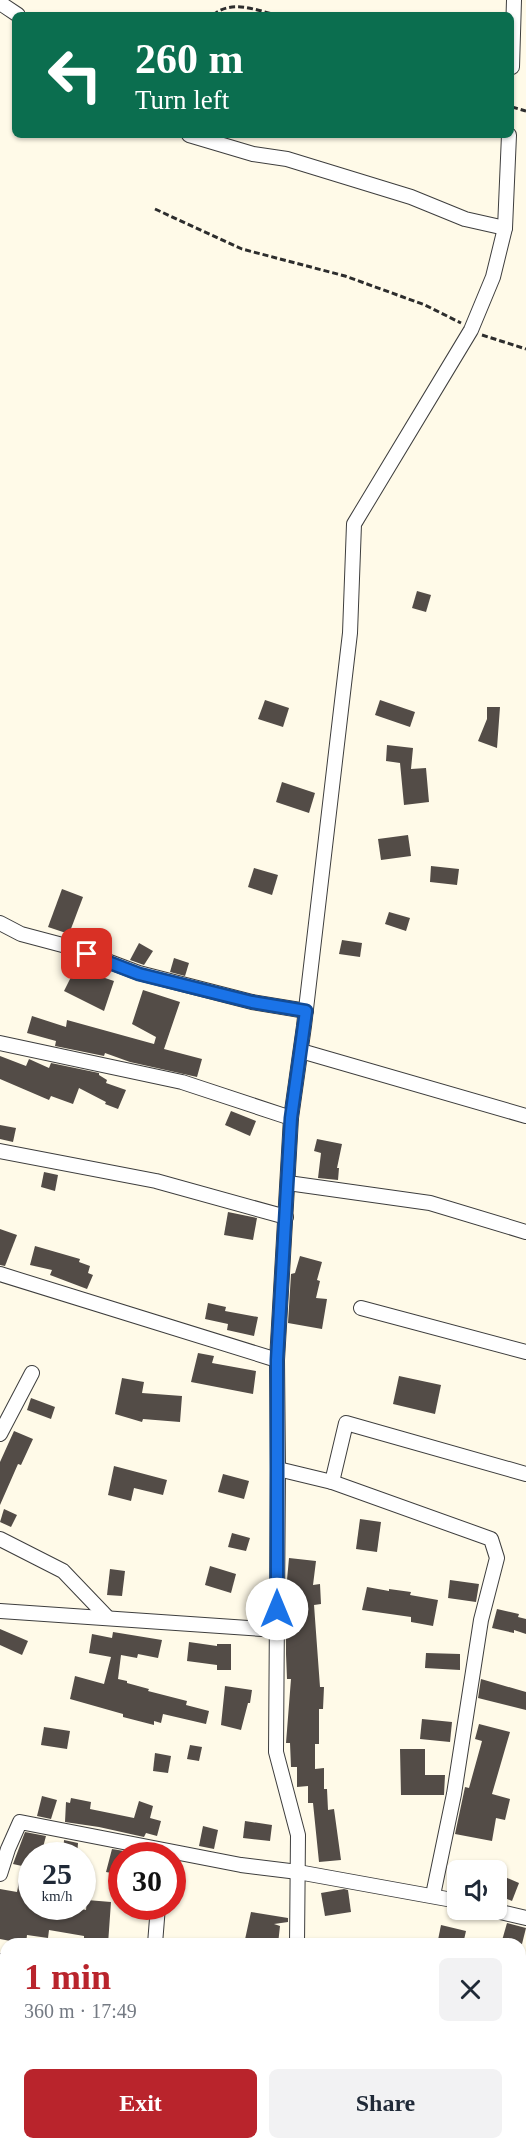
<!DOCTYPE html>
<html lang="en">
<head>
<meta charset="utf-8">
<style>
  body { margin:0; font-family:Georgia,serif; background:#f2f2f3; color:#1f2937; height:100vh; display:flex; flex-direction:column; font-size:22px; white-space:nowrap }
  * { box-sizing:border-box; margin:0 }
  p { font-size:20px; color:#747a83 }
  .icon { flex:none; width:33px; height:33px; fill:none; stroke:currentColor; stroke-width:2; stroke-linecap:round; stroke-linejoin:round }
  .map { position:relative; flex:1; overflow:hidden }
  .side { position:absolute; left:0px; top:1938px; width:526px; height:212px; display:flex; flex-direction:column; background:#fff; border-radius:18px 18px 0 0; box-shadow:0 2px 4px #0004 }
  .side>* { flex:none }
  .hud { position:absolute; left:12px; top:12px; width:502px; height:126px; border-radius:9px; box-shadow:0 2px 4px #0004; background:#0b6e4f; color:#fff; overflow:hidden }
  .buttons { position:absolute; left:447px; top:1860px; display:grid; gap:12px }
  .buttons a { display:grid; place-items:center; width:60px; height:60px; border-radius:9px; background:#fff; box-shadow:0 2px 4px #0004; font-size:30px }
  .speed { position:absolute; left:18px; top:1842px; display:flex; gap:12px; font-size:30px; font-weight:700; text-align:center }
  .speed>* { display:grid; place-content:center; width:78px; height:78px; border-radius:50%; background:#fff; box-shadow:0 2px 4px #0004; line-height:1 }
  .speed small { font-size:15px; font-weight:400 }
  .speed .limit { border:9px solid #d22; background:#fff; color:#111 }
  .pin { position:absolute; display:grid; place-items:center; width:51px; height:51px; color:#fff; margin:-26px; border-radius:12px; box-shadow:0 3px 9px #0006 }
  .me { position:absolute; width:66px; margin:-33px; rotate:0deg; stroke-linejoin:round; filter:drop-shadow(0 0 4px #0008) }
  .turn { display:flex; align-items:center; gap:21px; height:126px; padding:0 24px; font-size:27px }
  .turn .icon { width:78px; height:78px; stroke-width:2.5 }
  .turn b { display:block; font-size:42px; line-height:51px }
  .round { display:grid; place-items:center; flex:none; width:63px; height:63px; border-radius:9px; background:#f2f2f3 }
  .head { display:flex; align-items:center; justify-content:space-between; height:102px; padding:0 24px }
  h1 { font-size:36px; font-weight:700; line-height:45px; color:#b9242c }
  .action { display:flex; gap:12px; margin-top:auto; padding:12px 24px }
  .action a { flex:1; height:69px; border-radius:9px; background:#b9242c; color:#fff; font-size:24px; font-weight:700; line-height:69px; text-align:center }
  .action a+a { background:#f2f2f3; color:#1f2937 }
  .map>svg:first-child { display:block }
  .building { fill:#534c47 }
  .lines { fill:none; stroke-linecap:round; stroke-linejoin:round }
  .street-casing { stroke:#3e3e3e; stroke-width:16 }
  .path { stroke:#2d2d2d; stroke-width:3; stroke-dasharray:6 3; stroke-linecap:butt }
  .street { stroke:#fff; stroke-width:14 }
  .route-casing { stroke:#114b97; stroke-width:15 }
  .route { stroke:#1a73e8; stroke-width:10 }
</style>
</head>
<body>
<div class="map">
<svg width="526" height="2149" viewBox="0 0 526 2149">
  <rect width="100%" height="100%" fill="#fffae8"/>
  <g class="building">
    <path d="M 417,591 L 431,595 L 426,612 L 412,608 Z"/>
    <path d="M 265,700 L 289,708 L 283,727 L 258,719 Z"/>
    <path d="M 380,700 L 415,712 L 410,727 L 375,715 Z"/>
    <path d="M 487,707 L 500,707 L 497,748 L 478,741 L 487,719 Z"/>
    <path d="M 387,745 L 413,748 L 411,769 L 426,768 L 429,802 L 404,805 L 400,763 L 386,761 Z"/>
    <path d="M 282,782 L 315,793 L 309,813 L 276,802 Z"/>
    <path d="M 408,835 L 411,856 L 381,860 L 378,839 Z"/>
    <path d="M 431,866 L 459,869 L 457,885 L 430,882 Z"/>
    <path d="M 254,868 L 278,875 L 272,895 L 248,887 Z"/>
    <path d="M 62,889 L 83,897 L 69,934 L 48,927 Z"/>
    <path d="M 389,912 L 410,918 L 406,931 L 385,924 Z"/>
    <path d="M 342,940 L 362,943 L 360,957 L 339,954 Z"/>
    <path d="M 139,943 L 153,951 L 144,965 L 130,960 Z"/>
    <path d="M 174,958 L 189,963 L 185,976 L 170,972 Z"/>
    <path d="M 78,963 L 94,971 L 93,974 L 114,981 L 104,1011 L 64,991 Z"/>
    <path d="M 143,990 L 180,1002 L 164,1049 L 202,1059 L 197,1077 L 130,1062 L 105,1053 L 104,1056 L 55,1046 L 56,1041 L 27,1033 L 32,1016 L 66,1027 L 67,1020 L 154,1044 L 156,1037 L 132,1024 Z"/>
    <path d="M 0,1056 L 26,1066 L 29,1059 L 49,1068 L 51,1063 L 99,1073 L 99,1075 L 107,1080 L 106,1083 L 126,1090 L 118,1109 L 105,1104 L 106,1102 L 79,1088 L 73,1104 L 51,1096 L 49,1100 L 0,1079 Z"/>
    <path d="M 231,1111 L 256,1121 L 250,1136 L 225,1125 Z"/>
    <path d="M 0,1125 L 16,1128 L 13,1142 L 0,1139 Z"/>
    <path d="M 317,1139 L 342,1144 L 337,1168 L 339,1168 L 338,1180 L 318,1178 L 321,1153 L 314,1151 Z"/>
    <path d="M 44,1172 L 58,1175 L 55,1191 L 41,1187 Z"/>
    <path d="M 228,1212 L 257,1218 L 253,1240 L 224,1235 Z"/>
    <path d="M 0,1229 L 17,1235 L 5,1266 L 0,1265 Z"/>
    <path d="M 35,1246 L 80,1259 L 79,1262 L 90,1266 L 88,1273 L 93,1275 L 87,1289 L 50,1275 L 52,1270 L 30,1265 Z"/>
    <path d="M 300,1256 L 322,1262 L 317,1280 L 320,1281 L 316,1298 L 327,1299 L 322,1329 L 288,1323 L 291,1274 L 295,1273 Z"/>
    <path d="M 208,1303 L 226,1307 L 225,1311 L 258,1317 L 254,1336 L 227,1330 L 228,1324 L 205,1319 Z"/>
    <path d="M 198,1353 L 214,1356 L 212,1363 L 256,1371 L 253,1394 L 191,1382 Z"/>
    <path d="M 399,1376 L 441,1385 L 435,1414 L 393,1404 Z"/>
    <path d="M 122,1378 L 144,1382 L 142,1393 L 182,1396 L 180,1422 L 143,1419 L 142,1422 L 115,1414 Z"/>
    <path d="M 31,1398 L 55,1407 L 51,1419 L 27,1410 Z"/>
    <path d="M 14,1431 L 33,1439 L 21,1465 L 18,1464 L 0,1505 L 0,1462 Z"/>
    <path d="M 114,1466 L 167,1480 L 163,1495 L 134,1488 L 131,1501 L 108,1495 Z"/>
    <path d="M 223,1474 L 249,1481 L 244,1499 L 218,1492 Z"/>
    <path d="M 4,1509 L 17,1515 L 11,1527 L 0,1522 Z"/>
    <path d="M 360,1519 L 381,1522 L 377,1552 L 356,1549 Z"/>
    <path d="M 232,1533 L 250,1538 L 246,1551 L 228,1547 Z"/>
    <path d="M 289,1558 L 316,1561 L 313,1585 L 320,1584 L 321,1604 L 314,1605 L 320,1687 L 324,1687 L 323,1709 L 319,1709 L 319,1744 L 315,1744 L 315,1769 L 324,1768 L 324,1789 L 327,1789 L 328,1810 L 334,1809 L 341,1860 L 319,1862 L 313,1803 L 308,1803 L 308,1786 L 297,1787 L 297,1767 L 291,1767 L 290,1743 L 286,1743 L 291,1679 L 287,1679 L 286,1654 L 286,1617 L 290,1617 L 288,1581 L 287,1580 Z"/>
    <path d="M 210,1566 L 236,1574 L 231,1593 L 205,1585 Z"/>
    <path d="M 110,1569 L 125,1571 L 122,1596 L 107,1595 Z"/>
    <path d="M 450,1580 L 479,1584 L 476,1602 L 448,1598 Z"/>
    <path d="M 367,1587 L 389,1591 L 389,1589 L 411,1592 L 410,1595 L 438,1600 L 433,1626 L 411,1622 L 411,1617 L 362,1610 Z"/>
    <path d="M 497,1609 L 519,1614 L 518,1617 L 526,1619 L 526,1634 L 514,1630 L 514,1633 L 492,1628 Z"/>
    <path d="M 0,1629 L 28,1641 L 22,1655 L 0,1645 Z"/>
    <path d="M 113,1632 L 162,1640 L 158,1658 L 138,1654 L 137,1658 L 121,1655 L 118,1679 L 127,1681 L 127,1683 L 149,1689 L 148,1691 L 187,1701 L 186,1705 L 209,1711 L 206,1724 L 163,1714 L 161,1723 L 154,1721 L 154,1725 L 123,1717 L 123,1714 L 70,1699 L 75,1676 L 104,1684 L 111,1657 L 89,1653 L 92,1634 L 112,1638 Z"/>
    <path d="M 189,1642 L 217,1646 L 217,1644 L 231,1644 L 231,1670 L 217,1670 L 217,1665 L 187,1661 Z"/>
    <path d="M 426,1653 L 460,1654 L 460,1670 L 425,1668 Z"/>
    <path d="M 481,1679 L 526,1692 L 526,1710 L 478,1698 Z"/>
    <path d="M 225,1686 L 252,1690 L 250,1703 L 248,1703 L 241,1730 L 221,1725 Z"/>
    <path d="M 422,1719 L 452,1722 L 450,1742 L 420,1739 Z"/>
    <path d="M 479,1724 L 510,1732 L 492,1794 L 510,1799 L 505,1820 L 496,1818 L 492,1841 L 455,1834 L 465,1787 L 469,1788 L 482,1741 L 475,1739 Z"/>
    <path d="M 44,1727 L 70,1731 L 67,1749 L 41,1745 Z"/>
    <path d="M 190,1745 L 202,1747 L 199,1761 L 187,1759 Z"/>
    <path d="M 400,1749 L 425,1749 L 425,1775 L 445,1775 L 444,1795 L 401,1795 Z"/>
    <path d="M 155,1753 L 171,1756 L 168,1773 L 153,1771 Z"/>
    <path d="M 42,1796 L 57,1800 L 51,1819 L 37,1816 Z"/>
    <path d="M 71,1798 L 91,1802 L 90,1809 L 134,1818 L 139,1801 L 153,1806 L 150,1818 L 161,1821 L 157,1836 L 146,1833 L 144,1837 L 99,1827 L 65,1822 L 66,1802 L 70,1803 Z"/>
    <path d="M 245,1821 L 272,1825 L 270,1841 L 243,1838 Z"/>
    <path d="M 203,1826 L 218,1830 L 214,1849 L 199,1846 Z"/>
    <path d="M 25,1832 L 46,1836 L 42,1851 L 38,1850 L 37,1856 L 32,1856 L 32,1906 L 66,1906 L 86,1910 L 87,1900 L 111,1902 L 108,1944 L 84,1944 L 84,1936 L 49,1930 L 48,1938 L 27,1935 L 26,1944 L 0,1939 L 0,1889 L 17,1892 L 22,1866 L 13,1864 Z"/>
    <path d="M 64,1840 L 78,1843 L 77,1856 L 63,1856 Z"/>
    <path d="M 112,1849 L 130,1852 L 129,1856 L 122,1856 L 122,1875 L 106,1872 Z"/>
    <path d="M 505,1877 L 519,1883 L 512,1901 L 498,1895 Z"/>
    <path d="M 344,1889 L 348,1890 L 351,1912 L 325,1916 L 321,1893 Z"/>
    <path d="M 251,1912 L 288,1918 L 288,1922 L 274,1924 L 280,1926 L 278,1944 L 244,1944 Z"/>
    <path d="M 507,1923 L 526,1928 L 522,1944 L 501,1944 Z"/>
    <path d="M 441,1925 L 466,1931 L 463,1944 L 438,1940 Z"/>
  </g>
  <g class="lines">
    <g class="street-casing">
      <g id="street">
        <path d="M 0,3 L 18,15"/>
        <path d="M 512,67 L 514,0"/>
        <path d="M 189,135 L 253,154 L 287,159 L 411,197 L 465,219 L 505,228"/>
        <path d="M 0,923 L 21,934 L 70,947 L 139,973 L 252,1002 L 306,1011"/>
        <path d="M 0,1043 L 182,1082 L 291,1118"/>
        <path d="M 301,1051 L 526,1116"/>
        <path d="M 0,1151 L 156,1181 L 286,1217"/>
        <path d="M 288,1183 L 430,1203 L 526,1232"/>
        <path d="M 0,1274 L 277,1360"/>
        <path d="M 361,1308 L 526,1352"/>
        <path d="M 0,1434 L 32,1373"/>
        <path d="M 278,1469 L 332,1482 L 491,1539 L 497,1558 L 481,1620 L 454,1794 L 433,1895"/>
        <path d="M 332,1482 L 346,1423 L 526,1474"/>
        <path d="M 0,1539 L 63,1571 L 108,1618"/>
        <path d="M 0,1611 L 277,1630"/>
        <path d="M 0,1874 L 8,1849 L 20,1822 L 241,1865 L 298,1872 L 458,1901"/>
        <path d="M 492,1910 L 526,1918"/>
        <path d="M 155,1944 L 158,1906"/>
        <path d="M 297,1944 L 298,1835 L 276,1752 L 278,1469 L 277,1360 L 291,1118 L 304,1026 L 350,633 L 354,524 L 471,330 L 493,277 L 505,228 L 509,135"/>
        <path d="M 0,1961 L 6,1962"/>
        <path d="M 246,2149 L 247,2144"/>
      </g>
    </g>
    <g class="path">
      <path d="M 213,15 C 231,0 253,9 276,15"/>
      <path d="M 512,107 L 526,111"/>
      <path d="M 155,209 L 242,249 L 345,276 L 425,305 L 461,323"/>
      <path d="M 482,335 L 526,349"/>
    </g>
    <use href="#street" class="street"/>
  </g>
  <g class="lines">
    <g class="route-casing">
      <path id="route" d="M 87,954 L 139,974 L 252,1002 L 306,1011 L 291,1118 L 277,1360 L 277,1609"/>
    </g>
    <use href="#route" class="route"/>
  </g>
</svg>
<div class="buttons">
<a><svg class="icon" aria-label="sound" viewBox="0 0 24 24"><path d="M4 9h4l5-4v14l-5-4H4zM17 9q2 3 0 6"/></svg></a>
</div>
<div class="speed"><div>25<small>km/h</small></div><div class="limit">30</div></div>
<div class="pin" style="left:87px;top:954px;background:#d93025"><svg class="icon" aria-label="arrive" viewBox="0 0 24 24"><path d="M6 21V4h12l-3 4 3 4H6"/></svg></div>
<svg class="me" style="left:277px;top:1609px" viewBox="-20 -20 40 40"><circle r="19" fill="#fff"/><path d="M0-13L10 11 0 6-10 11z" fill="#1a73e8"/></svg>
<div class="hud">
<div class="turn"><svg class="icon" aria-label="left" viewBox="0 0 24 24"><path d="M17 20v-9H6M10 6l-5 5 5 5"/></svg><div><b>260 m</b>Turn left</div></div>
</div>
<section class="side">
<div class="head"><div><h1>1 min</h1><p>360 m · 17:49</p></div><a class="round"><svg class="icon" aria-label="close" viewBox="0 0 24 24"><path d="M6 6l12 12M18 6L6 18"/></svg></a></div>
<div class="action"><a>Exit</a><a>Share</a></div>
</section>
</div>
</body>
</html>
